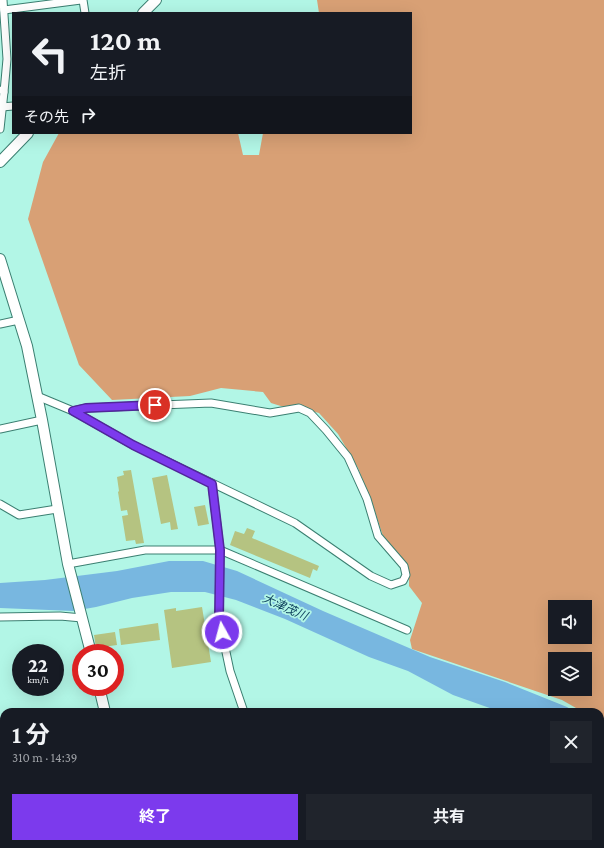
<!DOCTYPE html>
<html lang="ja">
<head>
<meta charset="utf-8">
<style>
  body { margin:0; font-family:"Crimson Pro","Noto Sans JP",serif; background:#20242c; color:#f1f3f6; height:100vh; display:flex; flex-direction:column; font-size:15px; white-space:nowrap }
  * { box-sizing:border-box; margin:0 }
  p { font-size:13px; color:#9ea1a6 }
  .icon { flex:none; width:22px; height:22px; fill:none; stroke:currentColor; stroke-width:2; stroke-linecap:round; stroke-linejoin:round }
  .map { position:relative; flex:1; overflow:hidden }
  .details { position:absolute; left:0px; top:708px; width:604px; height:140px; display:flex; flex-direction:column; background:#171b24; border-radius:12px 12px 0 0; box-shadow:0 4px 16px #0002 }
  .details>* { flex:none }
  .top-card { position:absolute; left:12px; top:12px; width:400px; height:122px; border-radius:0px; box-shadow:0 4px 16px #0002; background:#171b24; color:#f1f3f6; overflow:hidden }
  .fabs { position:absolute; left:548px; top:600px; display:grid; gap:8px }
  .fabs a { display:grid; place-items:center; width:44px; height:44px; border-radius:0px; background:#171b24; box-shadow:0 4px 16px #0002; font-size:20px }
  .speed { position:absolute; left:12px; top:644px; display:flex; gap:8px; font-size:20px; font-weight:700; text-align:center }
  .speed>* { display:grid; place-content:center; width:52px; height:52px; border-radius:50%; background:#171b24; box-shadow:0 4px 16px #0002; line-height:1 }
  .speed small { font-size:10px; font-weight:400 }
  .speed .limit { border:6px solid #d22; background:#fff; color:#111 }
  .pin { position:absolute; display:grid; place-items:center; width:34px; height:34px; color:#fff; margin:-17px; border:2px solid #fff; border-radius:50%; box-shadow:0 1px 4px #0007 }
  .me { position:absolute; width:44px; margin:-22px; rotate:353deg; stroke-linejoin:round; filter:drop-shadow(0 0 3px #0008) }
  .turn { display:flex; align-items:center; gap:14px; height:84px; padding:0 12px; font-size:18px }
  .turn .icon { width:52px; height:52px; stroke-width:2.5 }
  .turn b { display:block; font-size:28px; line-height:34px }
  .then { display:flex; align-items:center; height:38px; padding:0 12px; background:#0003; gap:8px; font-size:15px }
  .round { display:grid; place-items:center; flex:none; width:42px; height:42px; border-radius:0px; background:#20242c }
  .head { display:flex; align-items:center; justify-content:space-between; height:68px; padding:0 12px }
  h1 { font-size:24px; font-weight:700; line-height:30px }
  .action { display:flex; gap:8px; margin-top:auto; padding:8px 12px }
  .action a { flex:1; height:46px; border-radius:0px; background:#7c3aed; color:#fff; font-size:16px; font-weight:700; line-height:46px; text-align:center }
  .action a+a { background:#20242c; color:#f1f3f6 }
  .map>svg:first-child { display:block }
  .forest { fill:#d8a075; fill-rule:evenodd }
  .water { fill:#78b7e0 }
  .building { fill:#b5c381 }
  .lines { fill:none; stroke-linecap:round; stroke-linejoin:round }
  .street-casing { stroke:#3b7f71; stroke-width:9 }
  .secondary-casing { stroke:#3b7f71; stroke-width:12 }
  .street { stroke:#fff; stroke-width:7 }
  .secondary { stroke:#fff; stroke-width:10 }
  .route-casing { stroke:#51269a; stroke-width:10 }
  .route { stroke:#7c3aed; stroke-width:7 }
  .labels { text-anchor:middle; stroke-width:3.5; stroke-linejoin:round; paint-order:stroke }
  .water-label { font-size:12px; font-style:italic; fill:#134561; stroke:#b2f6e6 }
</style>
</head>
<body>
<div class="map">
<svg width="604" height="848" viewBox="0 0 604 848">
  <rect width="100%" height="100%" fill="#b2f6e6"/>
  <path class="forest" d="M 317,0 L 604,0 L 604,724 L 600,722 L 600,712 L 583,712 L 562,700 L 412,649 L 410,640 L 422,603 L 409,586 L 409,568 L 383,536 L 373,506 L 358,468 L 338,434 L 319,413 L 303,409 L 297,411 L 271,403 L 263,392 L 221,388 L 190,396 L 112,400 L 79,365 L 28,219 L 43,162 L 59,133 L 238,133 L 243,155 L 259,155 L 263,133 L 411,133 L 411,13 L 319,13 ZM 555,607 L 585,607 L 585,637 L 555,637 ZM 555,659 L 585,659 L 585,689 L 555,689 Z"/>
  <g class="water">
    <path d="M 169,561 L 203,561 L 237,571 L 323,611 L 430,657 L 505,682 L 567,707 L 575,712 L 501,712 L 453,695 L 408,671 L 369,657 L 285,619 L 236,600 L 205,592 L 171,592 L 132,598 L 96,607 L 73,611 L 0,608 L 0,583 L 45,580 L 117,571 Z"/>
    <path d="M 600,730 L 604,733 L 604,757 L 600,755 Z"/>
  </g>
  <g class="building">
    <path d="M 131,470 L 144,543 L 136,544 L 135,540 L 126,541 L 122,516 L 128,515 L 127,510 L 121,511 L 118,492 L 119,491 L 117,477 L 124,475 L 123,471 Z"/>
    <path d="M 167,475 L 178,529 L 171,530 L 170,522 L 161,524 L 152,478 Z"/>
    <path d="M 205,505 L 209,524 L 198,526 L 194,507 Z"/>
    <path d="M 247,528 L 255,531 L 252,538 L 319,566 L 317,571 L 313,569 L 310,578 L 230,545 L 235,531 L 244,534 Z"/>
    <path d="M 202,607 L 211,662 L 172,668 L 164,610 L 176,608 L 176,611 Z"/>
    <path d="M 158,623 L 160,640 L 121,645 L 119,629 Z"/>
    <path d="M 115,632 L 117,645 L 96,648 L 94,635 Z"/>
    <path d="M 115,654 L 118,654 L 122,674 L 115,676 Z"/>
  </g>
  <g class="lines">
    <g class="street-casing">
      <g id="street">
        <path d="M 3,0 L 7,59 L 4,92"/>
        <path d="M 83,0 L 85,13"/>
        <path d="M 4,10 L 81,0"/>
        <path d="M 2,107 L 13,106"/>
        <path d="M 0,129 L 4,92 L 2,90"/>
        <path d="M 0,324 L 19,320"/>
        <path d="M 37,396 L 73,411 L 133,445 L 295,523 L 371,576 L 391,585 L 403,581 L 406,575 L 404,566 L 378,536 L 367,499 L 348,457 L 326,430 L 310,413 L 299,408 L 270,413 L 211,403 L 86,408 L 73,411"/>
        <path d="M 0,429 L 42,420"/>
        <path d="M 212,484 L 220,550 L 219,619 L 230,671 L 244,712"/>
        <path d="M 0,504 L 19,515 L 57,509"/>
        <path d="M 68,564 L 145,550 L 220,550 L 407,630"/>
        <path d="M 0,617 L 60,616 L 82,618"/>
        <path d="M 272,844 L 272,848"/>
      </g>
    </g>
    <g class="secondary-casing">
      <g id="secondary">
        <path d="M 143,13 L 156,0"/>
        <path d="M 0,162 L 28,133"/>
        <path d="M 0,259 L 27,346 L 42,420 L 68,564 L 91,653"/>
        <path d="M 99,687 L 105,712"/>
        <path d="M 135,844 L 135,848"/>
      </g>
    </g>
    <use href="#street" class="street"/>
    <use href="#secondary" class="secondary"/>
  </g>
  <g class="lines">
    <g class="route-casing">
      <path id="route" d="M 155,405 L 86,408 L 73,411 L 133,445 L 212,484 L 220,550 L 219,619 L 222,632"/>
    </g>
    <use href="#route" class="route"/>
  </g>
  <g class="labels">
    <g class="water-label">
      <text transform="translate(285 607) rotate(24)" y="4">大津茂川</text>
    </g>
  </g>
</svg>
<div class="fabs">
<a><svg class="icon" aria-label="sound" viewBox="0 0 24 24"><path d="M4 9h4l5-4v14l-5-4H4zM17 9q2 3 0 6"/></svg></a>
<a><svg class="icon" aria-label="layers" viewBox="0 0 24 24"><path d="M12 4l9 5-9 5-9-5zM3 14l9 5 9-5"/></svg></a>
</div>
<div class="speed"><div>22<small>km/h</small></div><div class="limit">30</div></div>
<div class="pin" style="left:155px;top:405px;background:#d93025"><svg class="icon" aria-label="arrive" viewBox="0 0 24 24"><path d="M6 21V4h12l-3 4 3 4H6"/></svg></div>
<svg class="me" style="left:222px;top:632px" viewBox="-20 -20 40 40"><circle r="17" fill="#7c3aed" stroke="#fff" stroke-width="3"/><path d="M0-11L8 9 0 5-8 9z" fill="#fff"/></svg>
<div class="top-card">
<div class="turn"><svg class="icon" aria-label="left" viewBox="0 0 24 24"><path d="M17 20v-9H6M10 6l-5 5 5 5"/></svg><div><b>120 m</b>左折</div></div>
<div class="then">その先<svg class="icon" aria-label="right" viewBox="0 0 24 24"><path d="M7 20v-9h11M14 6l5 5-5 5"/></svg></div>
</div>
<section class="details">
<div class="head"><div><h1>1 分</h1><p>310 m · 14:39</p></div><a class="round"><svg class="icon" aria-label="close" viewBox="0 0 24 24"><path d="M6 6l12 12M18 6L6 18"/></svg></a></div>
<div class="action"><a>終了</a><a>共有</a></div>
</section>
</div>
</body>
</html>
